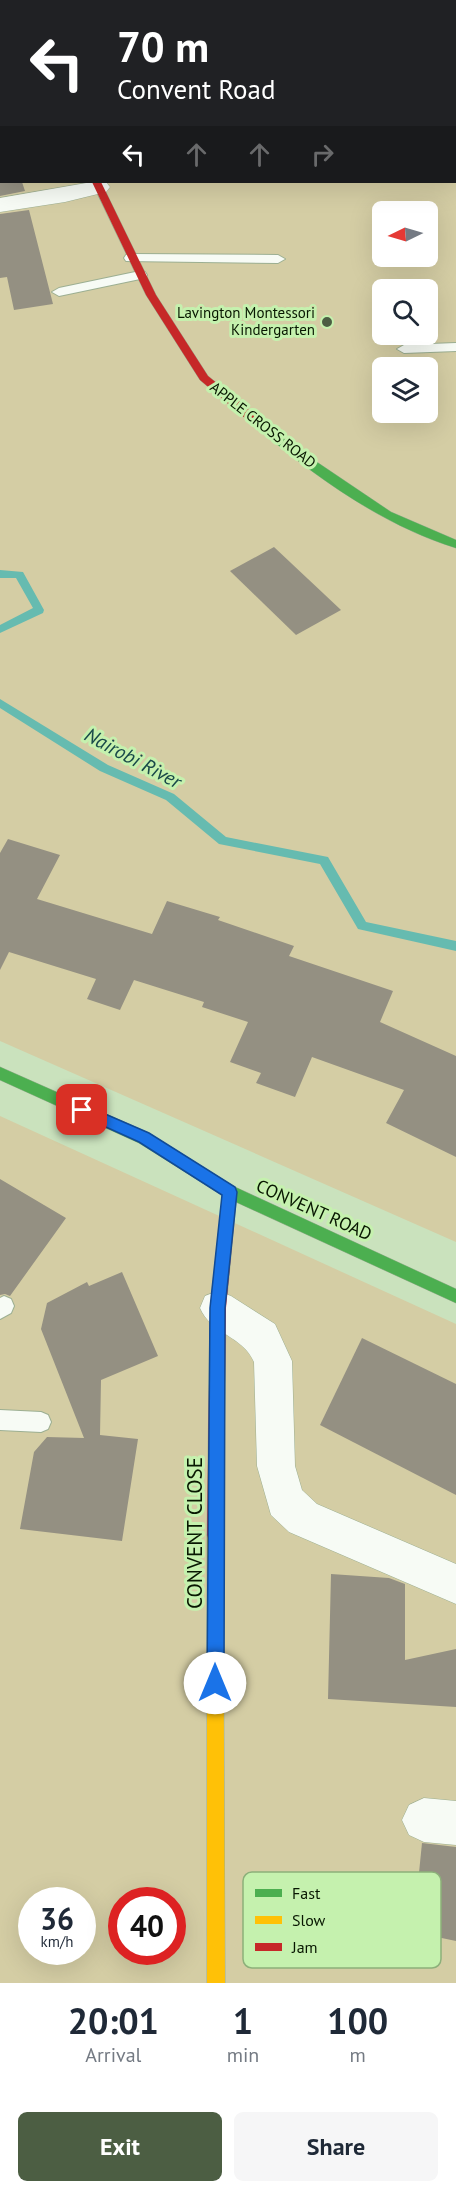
<!DOCTYPE html>
<html lang="en">
<head>
<meta charset="utf-8">
<style>
  body { margin:0; font-family:"PT Sans",sans-serif; background:#f6f6f7; color:#1f2937; height:100vh; display:flex; flex-direction:column; font-size:22px; white-space:nowrap }
  * { box-sizing:border-box; margin:0 }
  p { font-size:20px; color:#747a83 }
  .icon { flex:none; width:33px; height:33px; fill:none; stroke:currentColor; stroke-width:2; stroke-linecap:round; stroke-linejoin:round }
  .map { position:relative; height:1983px; overflow:hidden }
  .panel { display:flex; flex-direction:column; background:#fff; flex:1 }
  .panel>* { flex:none }
  .hud { position:absolute; left:0px; top:0px; width:456px; height:183px; box-shadow:0 6px 24px #0002; background:#202124; color:#fff; overflow:hidden }
  .needle { width:39px; rotate:265deg }
  .tools { position:absolute; left:372px; top:201px; display:grid; gap:12px }
  .tools a { display:grid; place-items:center; width:66px; height:66px; border-radius:9px; background:#fff; box-shadow:0 6px 24px #0002; font-size:30px }
  .speed { position:absolute; left:18px; top:1887px; display:flex; gap:12px; font-size:30px; font-weight:700; text-align:center }
  .speed>* { display:grid; place-content:center; width:78px; height:78px; border-radius:50%; background:#fff; box-shadow:0 6px 24px #0002; line-height:1 }
  .speed small { font-size:15px; font-weight:400 }
  .speed .limit { border:9px solid #d22; background:#fff; color:#111 }
  .pin { position:absolute; display:grid; place-items:center; width:51px; height:51px; color:#fff; margin:-26px; border-radius:12px; box-shadow:0 3px 9px #0006 }
  .me { position:absolute; width:66px; margin:-33px; rotate:0deg; stroke-linejoin:round; filter:drop-shadow(0 0 4px #0008) }
  .turn { display:flex; align-items:center; gap:21px; height:126px; padding:0 18px; font-size:27px }
  .turn .icon { width:78px; height:78px; stroke-width:2.5 }
  .turn b { display:block; font-size:42px; line-height:51px }
  .lanes { display:flex; align-items:center; height:57px; padding:0 18px; background:#0003; justify-content:center; gap:30px; direction:ltr }
  .lanes .off { opacity:.35 }
  .eta { display:flex; justify-content:space-evenly; align-items:center; height:102px; text-align:center }
  .eta b { font-size:36px; font-weight:700; line-height:42px }
  .primary-button { display:flex; gap:12px; margin-top:auto; padding:12px 18px }
  .primary-button a { flex:1; height:69px; border-radius:9px; background:#4c5e43; color:#fff; font-size:24px; font-weight:700; line-height:69px; text-align:center }
  .primary-button a+a { background:#f6f6f7; color:#1f2937 }
  .map>svg:first-child { display:block }
  .green { fill:#d4cda4; fill-rule:evenodd }
  .lines { fill:none; stroke-linecap:round; stroke-linejoin:round }
  .stream { fill:#66bbb0; fill-rule:evenodd }
  .building { fill:#949082 }
  .lane-casing { stroke:#9caf92; stroke-width:2 }
  .street-casing { stroke:#9caf92; stroke-width:1 }
  .fast-casing { stroke:#9caf92; stroke-width:1 }
  .slow-casing { stroke:#9caf92; stroke-width:1 }
  .jam-casing { stroke:#9caf92; stroke-width:1 }
  .lane { fill:#f7fbf5; fill-rule:evenodd }
  .street { fill:#f7fbf5; fill-rule:evenodd }
  .fast { fill:#4caf50; fill-rule:evenodd }
  .slow { fill:#ffc107; fill-rule:evenodd }
  .jam { fill:#c62828; fill-rule:evenodd }
  .route { fill:#1a73e8; stroke:#114b97; stroke-width:1.5 }
  .poi-dot { fill:#4c5e43; stroke:#c5f1ae; stroke-width:2 }
  .labels { text-anchor:middle; stroke-width:6; stroke-linejoin:round; paint-order:stroke }
  .far-poi-label { font-size:15px; fill:#081701; stroke:#c5f1ae; text-anchor:end }
  .far-street-label { font-size:15px; fill:#081701; stroke:#c5f1ae }
  .street-label { font-size:18px; fill:#081701; stroke:#c5f1ae }
  .water-label { font-size:20px; font-style:italic; fill:#194949; stroke:#c5f1ae }
  .near-street-label { font-size:21px; fill:#081701; stroke:#c5f1ae }
  .key { fill:#c5f1ae; stroke:#8cb07a; stroke-width:1.5 }
  .key-label { font-size:16px; fill:#081701 }
</style>
</head>
<body>
<div class="map">
<svg width="456" height="1983" viewBox="0 0 456 1983">
  <rect width="100%" height="100%" fill="#cae2bd"/>
  <g class="green">
    <path d="M 0,0 L 456,0 L 456,1242 L 0,1041 ZM 2,2 L 454,2 L 454,182 L 2,182 ZM 382,212 L 428,212 L 428,256 L 382,256 ZM 382,290 L 428,290 L 428,334 L 382,334 ZM 382,368 L 428,368 L 428,412 L 382,412 Z"/>
    <path d="M 0,1116 L 456,1324 L 456,1983 L 0,1983 ZM 32,1900 L 82,1900 L 82,1952 L 32,1952 ZM 122,1900 L 172,1900 L 172,1952 L 122,1952 Z"/>
  </g>
  <g class="lines">
    <g class="stream">
      <path d="M 0,570 L 23,572 L 44,610 L 43,613 L 0,633 L 0,625 L 33,608 L 16,578 L 0,578 Z"/>
      <path d="M 0,699 L 108,765 L 174,794 L 226,837 L 328,857 L 366,922 L 456,941 L 456,951 L 358,929 L 320,864 L 219,844 L 166,800 L 100,771 L 0,708 Z"/>
    </g>
  </g>
  <g class="building">
    <path d="M 0,142 L 2,182 L 22,182 L 25,191 L 0,196 Z"/>
    <path d="M 29,210 L 53,304 L 14,310 L 7,277 L 0,278 L 0,214 Z"/>
    <path d="M 274,547 L 341,610 L 296,635 L 230,571 Z"/>
    <path d="M 8,839 L 60,855 L 37,899 L 152,934 L 167,901 L 220,917 L 218,920 L 294,946 L 289,956 L 393,991 L 380,1022 L 456,1056 L 456,1157 L 386,1123 L 404,1090 L 312,1057 L 295,1097 L 256,1083 L 261,1073 L 230,1062 L 248,1022 L 202,1007 L 204,1002 L 134,980 L 120,1010 L 87,999 L 96,979 L 9,952 L 0,970 L 0,853 Z"/>
    <path d="M 0,1179 L 66,1218 L 10,1296 L 5,1294 L 0,1295 Z"/>
    <path d="M 122,1272 L 158,1356 L 101,1380 L 100,1435 L 138,1439 L 122,1541 L 20,1529 L 34,1452 L 47,1437 L 84,1438 L 41,1329 L 47,1303 L 87,1282 L 89,1286 Z"/>
    <path d="M 362,1338 L 456,1384 L 456,1495 L 320,1425 Z"/>
    <path d="M 331,1574 L 389,1578 L 405,1584 L 405,1660 L 456,1649 L 456,1707 L 328,1699 Z"/>
    <path d="M 422,1843 L 456,1847 L 456,1941 L 413,1932 Z"/>
  </g>
  <g class="lines">
    <g class="lane-casing">
      <g id="lane">
        <path d="M 131,254 L 278,255 L 285,259 L 278,263 L 126,261 L 124,258 L 126,255 Z"/>
        <path d="M 140,271 L 145,272 L 147,275 L 145,278 L 59,296 L 52,292 L 59,288 Z"/>
        <path d="M 456,343 L 456,351 L 404,353 L 397,349 L 404,345 Z"/>
        <path d="M 4,1296 L 11,1299 L 14,1306 L 11,1313 L 0,1319 L 0,1298 Z"/>
        <path d="M 0,1410 L 41,1412 L 48,1415 L 51,1422 L 48,1429 L 41,1432 L 0,1430 Z"/>
      </g>
    </g>
    <g class="street-casing">
      <g id="street">
        <rect x="23" y="0" width="20" height="2"/>
        <path d="M 454,9 L 456,9 L 455,21 L 454,21 Z"/>
        <rect x="0" y="117" width="2" height="14"/>
        <path d="M 92,182 L 106,182 L 110,187 L 106,192 L 65,202 L 0,212 L 0,198 Z"/>
        <path d="M 218,1291 L 231,1296 L 275,1324 L 286,1348 L 292,1361 L 295,1466 L 302,1490 L 317,1504 L 456,1564 L 456,1604 L 289,1532 L 271,1515 L 257,1466 L 254,1362 C 243,1336 211,1334 200,1308 L 205,1296 Z"/>
        <path d="M 424,1798 L 456,1801 L 456,1845 L 424,1842 L 409,1835 L 402,1820 L 409,1805 Z"/>
      </g>
    </g>
    <g class="fast-casing">
      <g id="fast">
        <path d="M 261,421 L 296,448 L 391,512 L 456,540 L 456,548 C 382,525 316,477 257,428 L 257,422 Z"/>
        <path d="M 0,1067 L 149,1133 L 235,1187 L 456,1289 L 456,1303 L 225,1197 L 139,1143 L 0,1080 Z"/>
      </g>
    </g>
    <g class="slow-casing">
      <path id="slow" d="M 215,1527 L 221,1529 L 223,1535 L 225,1983 L 207,1983 L 207,1535 L 209,1529 Z"/>
    </g>
    <g class="jam-casing">
      <g id="jam">
        <path d="M 92,182 L 101,182 L 156,295 L 208,376 L 265,422 L 265,428 L 257,428 L 200,380 L 146,295 Z"/>
        <path d="M 230,1185 L 235,1187 L 237,1192 L 226,1308 L 223,1535 L 221,1541 L 215,1543 L 209,1541 L 207,1535 L 210,1308 L 223,1192 L 225,1187 Z"/>
      </g>
    </g>
    <use href="#lane" class="lane"/>
    <use href="#street" class="street"/>
    <use href="#fast" class="fast"/>
    <use href="#slow" class="slow"/>
    <use href="#jam" class="jam"/>
  </g>
  <path class="route" d="M 82,1104 L 149,1133 L 235,1187 L 237,1192 L 225,1308 L 224,1683 L 221,1690 L 215,1692 L 209,1690 L 207,1683 L 210,1308 L 222,1195 L 139,1142 L 77,1114 L 75,1110 L 77,1106 Z"/>
  <circle class="poi-dot" cx="327" cy="322" r="6"/>
  <g class="labels">
    <g class="far-poi-label">
      <text x="315" y="318">Lavington Montessori<tspan x="315" dy="17">Kindergarten</tspan></text>
    </g>
    <g class="far-street-label">
      <text transform="translate(263 425) rotate(38)" y="5">APPLE CROSS ROAD</text>
    </g>
    <g class="street-label">
      <text transform="translate(314 1210) rotate(24)" y="6">CONVENT ROAD</text>
    </g>
    <g class="water-label">
      <text transform="translate(133 758) rotate(28)" y="7">Nairobi River</text>
    </g>
    <g class="near-street-label">
      <text transform="translate(195 1533) rotate(-90)" y="7">CONVENT CLOSE</text>
    </g>
  </g>
  <rect x="243" y="1872" width="198" height="96" rx="9" class="key"/>
  <rect x="255" y="1889" width="27" height="8" fill="#4caf50"/>
  <rect x="255" y="1916" width="27" height="8" fill="#ffc107"/>
  <rect x="255" y="1943" width="27" height="8" fill="#c62828"/>
  <g class="key-label">
    <text x="292" y="1899">Fast</text>
    <text x="292" y="1926">Slow</text>
    <text x="292" y="1953">Jam</text>
  </g>
</svg>
<div class="tools">
<a><svg class="needle" viewBox="-14 -14 28 28"><path d="M0-13l5 13h-10z" fill="#e53935"/><path d="M0 13l5-13h-10z" fill="#747a83"/></svg></a>
<a><svg class="icon" aria-label="search" viewBox="0 0 24 24"><circle cx="10" cy="10" r="6"/><path d="M15 15l6 6"/></svg></a>
<a><svg class="icon" aria-label="layers" viewBox="0 0 24 24"><path d="M12 4l9 5-9 5-9-5zM3 14l9 5 9-5"/></svg></a>
</div>
<div class="speed"><div>36<small>km/h</small></div><div class="limit">40</div></div>
<div class="pin" style="left:82px;top:1110px;background:#d93025"><svg class="icon" aria-label="arrive" viewBox="0 0 24 24"><path d="M6 21V4h12l-3 4 3 4H6"/></svg></div>
<svg class="me" style="left:215px;top:1683px" viewBox="-20 -20 40 40"><circle r="19" fill="#fff"/><path d="M0-13L10 11 0 6-10 11z" fill="#1a73e8"/></svg>
<div class="hud">
<div class="turn"><svg class="icon" aria-label="left" viewBox="0 0 24 24"><path d="M17 20v-9H6M10 6l-5 5 5 5"/></svg><div><b>70 m</b>Convent Road</div></div>
<div class="lanes"><svg class="icon" aria-label="left" viewBox="0 0 24 24"><path d="M17 20v-9H6M10 6l-5 5 5 5"/></svg><svg class="icon off" aria-label="ahead" viewBox="0 0 24 24"><path d="M12 20V5M6 11l6-6 6 6"/></svg><svg class="icon off" aria-label="ahead" viewBox="0 0 24 24"><path d="M12 20V5M6 11l6-6 6 6"/></svg><svg class="icon off" aria-label="right" viewBox="0 0 24 24"><path d="M7 20v-9h11M14 6l5 5-5 5"/></svg></div>
</div>
</div>
<section class="panel">
<div class="eta">
<div><b>20:01</b><p>Arrival</p></div>
<div><b>1</b><p>min</p></div>
<div><b>100</b><p>m</p></div>
</div>
<div class="primary-button"><a>Exit</a><a>Share</a></div>
</section>
</body>
</html>
